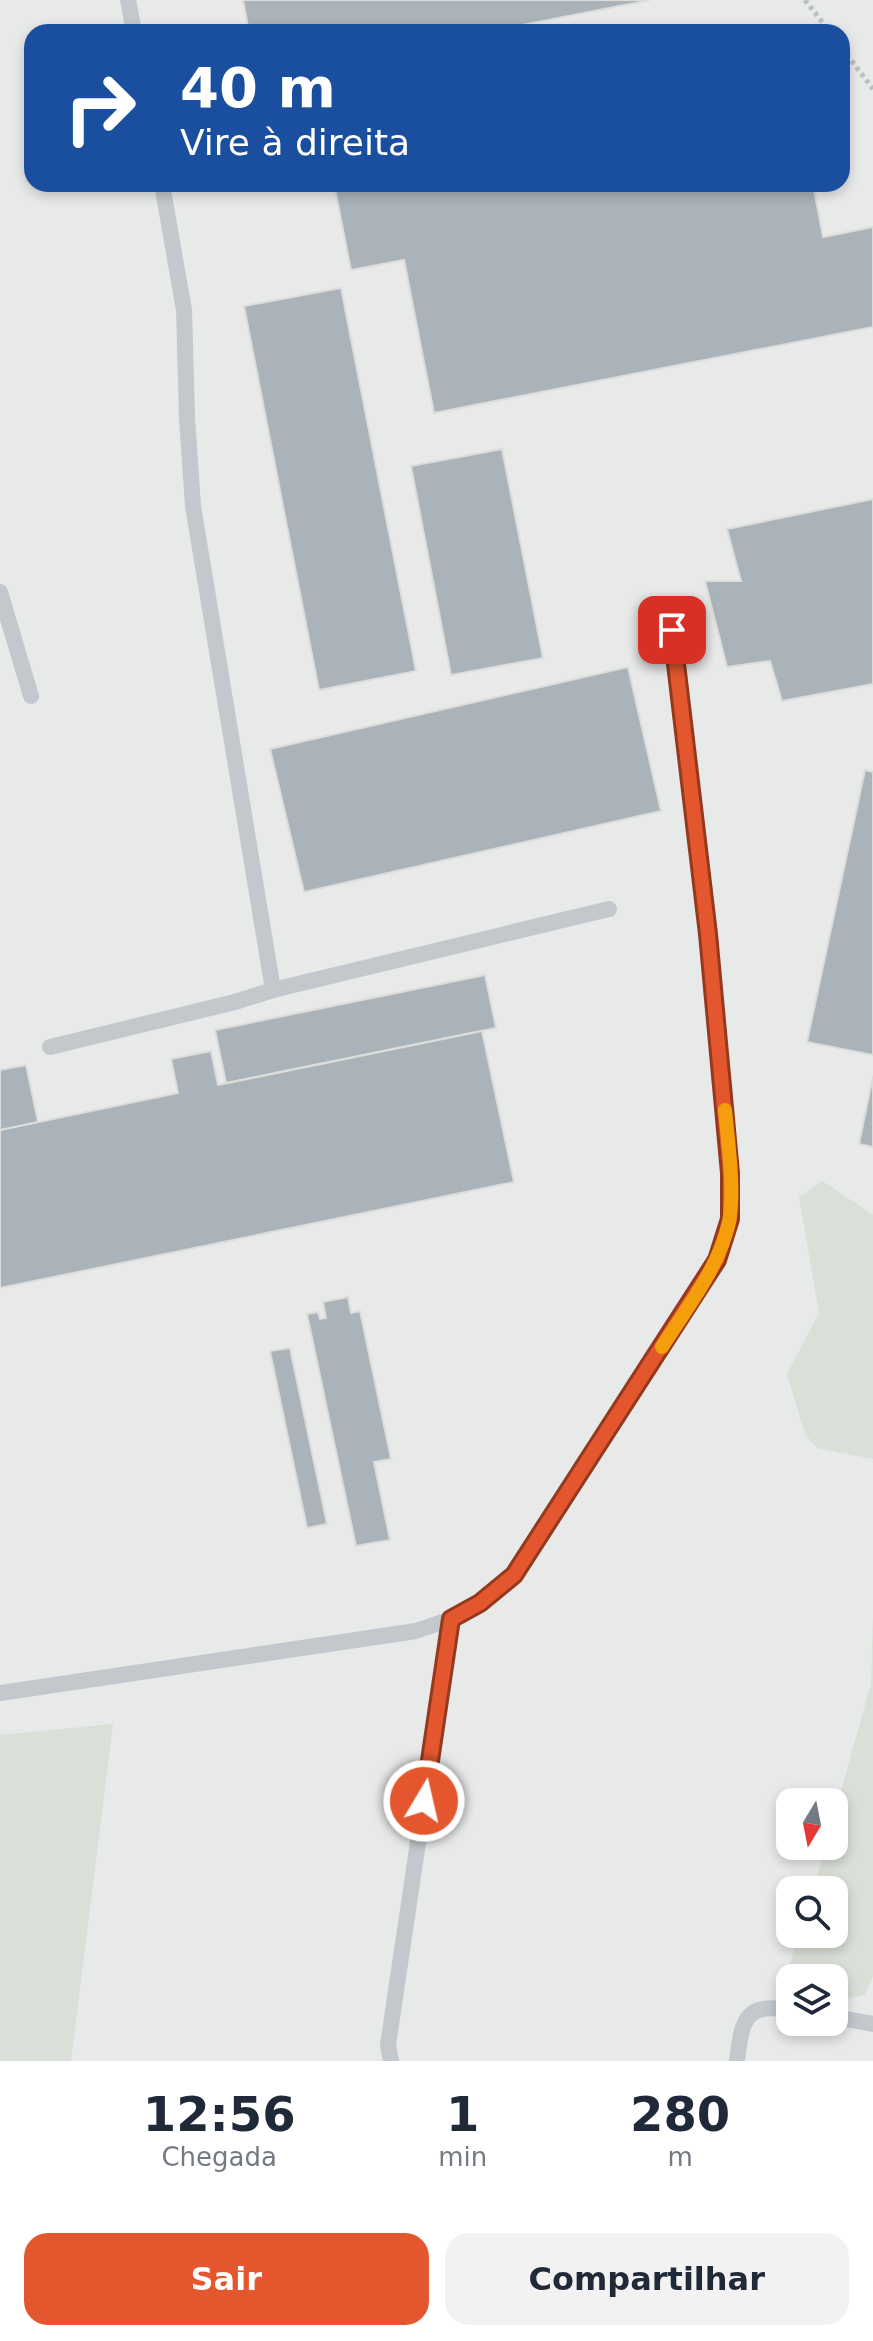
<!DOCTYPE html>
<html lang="pt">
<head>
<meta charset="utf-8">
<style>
  body { margin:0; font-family:"DejaVu Sans",sans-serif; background:#f2f2f3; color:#1f2937; height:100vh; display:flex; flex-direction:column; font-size:30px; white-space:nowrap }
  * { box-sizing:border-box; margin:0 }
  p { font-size:26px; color:#747a83 }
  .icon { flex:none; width:44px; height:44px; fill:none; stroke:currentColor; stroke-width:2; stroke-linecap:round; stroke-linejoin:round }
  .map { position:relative; height:2061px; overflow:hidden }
  .sheet { display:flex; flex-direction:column; background:#fff; flex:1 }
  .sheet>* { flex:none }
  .guide { position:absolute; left:24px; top:24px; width:826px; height:168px; border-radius:24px; box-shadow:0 4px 12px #0003; background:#1a4fa0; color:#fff; overflow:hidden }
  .needle { width:52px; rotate:190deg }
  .controls { position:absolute; left:776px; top:1788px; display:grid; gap:16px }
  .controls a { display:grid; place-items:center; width:72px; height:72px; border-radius:16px; background:#fff; box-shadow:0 4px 12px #0003; font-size:40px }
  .pin { position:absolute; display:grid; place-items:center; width:68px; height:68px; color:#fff; margin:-34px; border-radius:16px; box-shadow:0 4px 12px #0006 }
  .me { position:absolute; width:88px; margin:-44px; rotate:9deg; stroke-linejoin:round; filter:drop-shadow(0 0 6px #0008) }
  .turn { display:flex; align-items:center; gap:28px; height:168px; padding:0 24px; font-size:36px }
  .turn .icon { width:104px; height:104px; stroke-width:2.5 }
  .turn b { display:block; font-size:56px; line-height:68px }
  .eta { display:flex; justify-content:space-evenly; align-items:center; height:136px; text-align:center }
  .eta b { font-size:48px; font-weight:700; line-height:56px }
  .button { display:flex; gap:16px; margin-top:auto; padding:16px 24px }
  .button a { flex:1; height:92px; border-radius:24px; background:#e4572e; color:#fff; font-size:32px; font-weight:700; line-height:92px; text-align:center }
  .button a+a { background:#f2f2f3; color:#1f2937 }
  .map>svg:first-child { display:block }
  .built { fill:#e8e9e9; fill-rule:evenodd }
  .green { fill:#dadfd7 }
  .building { fill:#aab3b9; stroke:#dcdcda; stroke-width:2 }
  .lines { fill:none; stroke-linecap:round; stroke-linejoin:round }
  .path { stroke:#bbbfc2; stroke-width:5; stroke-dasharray:4 4; stroke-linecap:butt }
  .lane { stroke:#c3c8cc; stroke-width:16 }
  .route-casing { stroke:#94391e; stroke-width:20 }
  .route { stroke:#e4572e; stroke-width:14 }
  .slow { stroke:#f59e0b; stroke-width:14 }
</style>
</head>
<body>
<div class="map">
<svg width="873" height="2061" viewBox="0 0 873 2061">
  <rect width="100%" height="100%" fill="#fafaf8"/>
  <path class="built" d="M 0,0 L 873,0 L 873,2061 L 0,2061 ZM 32,32 L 842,32 L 842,184 L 32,184 ZM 790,1802 L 834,1802 L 834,1846 L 790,1846 ZM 790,1890 L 834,1890 L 834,1934 L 790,1934 ZM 790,1978 L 834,1978 L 834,2022 L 790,2022 Z"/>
  <g class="green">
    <path d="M 822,1181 L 873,1215 L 873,1459 L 817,1448 L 805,1434 L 787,1374 L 819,1313 L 799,1197 Z"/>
    <path d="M 873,1617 L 873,1976 L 865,1995 L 835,2001 L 834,1978 L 790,1978 L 790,1992 L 782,1989 L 799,1934 L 834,1934 L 834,1890 L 813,1890 L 826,1846 L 834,1846 L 834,1816 L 871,1684 Z"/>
    <path d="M 113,1724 L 71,2061 L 0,2061 L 0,1735 Z"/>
  </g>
  <g class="building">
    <path d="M 243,0 L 650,0 L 486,32 L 249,32 Z"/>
    <path d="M 334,184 L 813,184 L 823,237 L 873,227 L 873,327 L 434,413 L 404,260 L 351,270 Z"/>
    <path d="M 341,288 L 416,671 L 319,690 L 244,306 Z"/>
    <path d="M 502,449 L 543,658 L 451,675 L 411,466 Z"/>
    <path d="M 873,499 L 873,684 L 782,701 L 770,661 L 727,667 L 705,581 L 741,581 L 727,529 Z"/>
    <path d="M 628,667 L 661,811 L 304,892 L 270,749 Z"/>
    <path d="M 865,770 L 873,772 L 873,1055 L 807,1042 Z"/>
    <path d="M 485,975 L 496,1028 L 226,1083 L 215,1030 Z"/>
    <path d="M 482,1031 L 514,1182 L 0,1288 L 0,1130 L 178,1093 L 171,1059 L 211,1051 L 218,1085 Z"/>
    <path d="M 26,1065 L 38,1122 L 0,1130 L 0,1070 Z"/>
    <path d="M 873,1076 L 873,1147 L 859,1144 Z"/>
    <path d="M 348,1297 L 351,1313 L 360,1311 L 391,1459 L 374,1462 L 390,1540 L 356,1546 L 307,1314 L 318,1312 L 320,1319 L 326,1318 L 323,1302 Z"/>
    <path d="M 290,1348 L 327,1524 L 307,1528 L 270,1351 Z"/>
  </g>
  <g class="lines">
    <g class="path">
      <path d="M 805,0 L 830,32"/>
      <path d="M 842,48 L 873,89"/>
    </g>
    <g class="lane">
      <path d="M 128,0 L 134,32"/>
      <path d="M 0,592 L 31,696"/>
      <path d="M 273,990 L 609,909"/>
      <path d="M 50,1047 L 235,1002 L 273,990 L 193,506 L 187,418 L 184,310 L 162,184"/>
      <path d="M 0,1693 L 416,1631 L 451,1619 L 480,1603 L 514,1575 L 717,1260 L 730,1219 L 730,1173 L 708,934 L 672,630"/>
      <path d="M 834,2017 L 873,2024"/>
      <path d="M 391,2061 L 388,2045 L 451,1619"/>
      <path d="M 737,2061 C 742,2021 744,2002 790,2010"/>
    </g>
  </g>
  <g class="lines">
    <g class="route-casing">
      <path id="route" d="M 424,1801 L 451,1619 L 480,1603 L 514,1575 L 717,1260 L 730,1219 L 730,1173 L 708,934 L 672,630"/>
    </g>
    <use href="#route" class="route"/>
    <path class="slow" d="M 662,1347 C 687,1307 719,1268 729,1222 C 735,1192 728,1141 725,1110"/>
  </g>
</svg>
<div class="controls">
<a><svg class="needle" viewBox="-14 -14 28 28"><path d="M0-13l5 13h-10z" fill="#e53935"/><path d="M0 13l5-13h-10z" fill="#747a83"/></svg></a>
<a><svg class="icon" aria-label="search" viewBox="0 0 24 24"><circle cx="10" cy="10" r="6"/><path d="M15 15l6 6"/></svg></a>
<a><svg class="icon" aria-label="layers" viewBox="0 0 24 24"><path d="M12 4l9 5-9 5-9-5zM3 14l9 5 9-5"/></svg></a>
</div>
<div class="pin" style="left:672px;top:630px;background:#d93025"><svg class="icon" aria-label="arrive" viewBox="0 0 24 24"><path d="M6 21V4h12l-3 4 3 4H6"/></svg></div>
<svg class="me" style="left:424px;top:1801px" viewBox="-20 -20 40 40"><circle r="17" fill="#e4572e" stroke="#fff" stroke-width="3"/><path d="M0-11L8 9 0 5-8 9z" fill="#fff"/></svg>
<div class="guide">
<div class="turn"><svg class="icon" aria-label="right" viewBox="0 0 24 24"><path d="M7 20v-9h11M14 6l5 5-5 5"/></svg><div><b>40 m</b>Vire à direita</div></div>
</div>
</div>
<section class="sheet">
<div class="eta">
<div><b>12:56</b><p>Chegada</p></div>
<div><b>1</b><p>min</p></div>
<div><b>280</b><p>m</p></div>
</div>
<div class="button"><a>Sair</a><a>Compartilhar</a></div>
</section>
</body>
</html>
